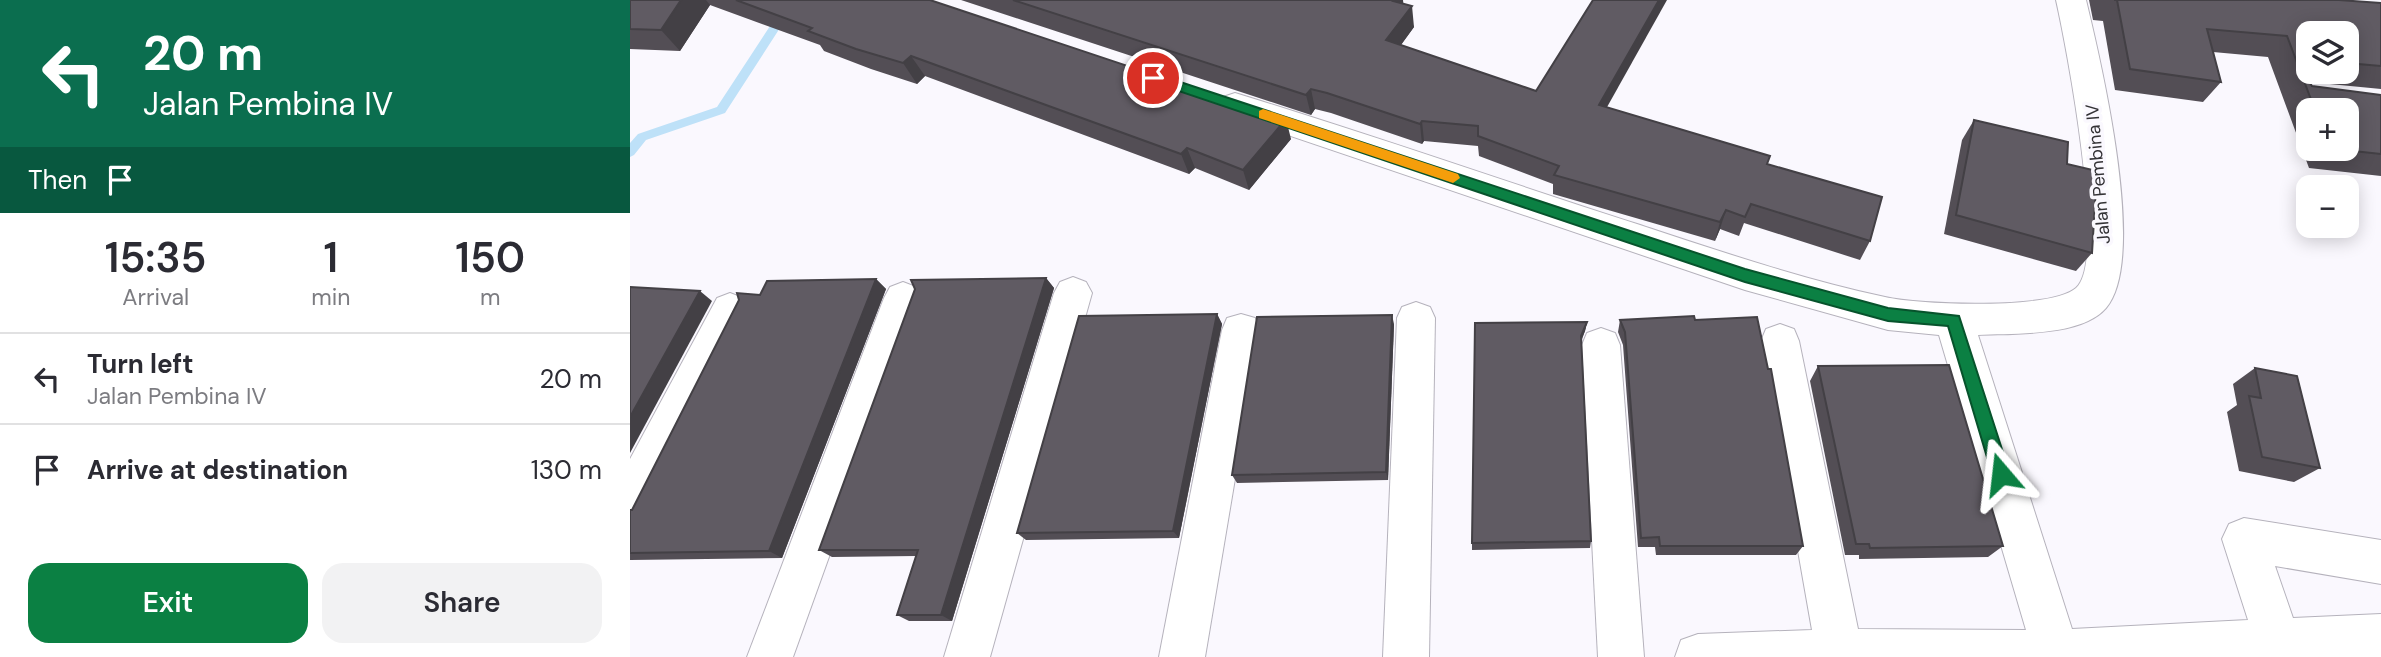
<!DOCTYPE html>
<html lang="en">
<head>
<meta charset="utf-8">
<style>
  body { margin:0; font-family:"DM Sans",sans-serif; background:#f2f2f3; color:#2b2b33; height:100vh; display:flex; flex-direction:column; font-size:26px; white-space:nowrap }
  * { box-sizing:border-box; margin:0 }
  p { font-size:23px; color:#7c7c81 }
  .icon { flex:none; width:38px; height:38px; fill:none; stroke:currentColor; stroke-width:2; stroke-linecap:round; stroke-linejoin:round }
  .map { position:relative; flex:1; overflow:hidden }
  .drawer { display:flex; flex-direction:column; background:#fff; width:630px }
  .drawer>* { flex:none }
  .top-card { background:#0b6e4f; color:#fff; overflow:hidden }
  .buttons { position:absolute; left:1666px; top:21px; display:grid; gap:14px }
  .buttons a { display:grid; place-items:center; width:63px; height:63px; border-radius:14px; background:#fff; box-shadow:0 4px 18px #0003; font-size:35px }
  .pin { position:absolute; display:grid; place-items:center; width:60px; height:60px; color:#fff; margin:-30px; border:4px solid #fff; border-radius:50%; box-shadow:0 2px 7px #0007 }
  .me { position:absolute; width:77px; margin:-38px; rotate:343deg; stroke-linejoin:round; filter:drop-shadow(0 0 5px #0008) }
  .turn { display:flex; align-items:center; gap:24px; height:147px; padding:0 28px; font-size:32px }
  .turn .icon { width:91px; height:91px; stroke-width:2.5 }
  .turn b { display:block; font-size:49px; line-height:60px }
  .then { display:flex; align-items:center; height:66px; padding:0 28px; background:#0003; gap:14px; font-size:26px }
  .eta { display:flex; justify-content:space-evenly; align-items:center; height:119px; text-align:center }
  .eta b { font-size:42px; font-weight:600; line-height:49px }
  .primary-button { display:flex; gap:14px; margin-top:auto; padding:14px 28px }
  .primary-button a { flex:1; height:80px; border-radius:21px; background:#0b8043; color:#fff; font-size:28px; font-weight:600; line-height:80px; text-align:center }
  .primary-button a+a { background:#f2f2f3; color:#2b2b33 }
  ul { padding:0; list-style:none }
  li { display:flex; align-items:center; gap:21px; height:91px; padding:0 28px; border-top:2px solid #e1e1e2 }
  li div { flex:1 }
  li b { display:block; font-size:26px }
  li em { font-style:normal }
  main { display:flex; flex:1; min-height:0 }
  .map>svg:first-child { display:block }
  .lines { fill:none; stroke-linecap:round; stroke-linejoin:round }
  .stream { fill:#bee1f8; fill-rule:evenodd }
  .minor-casing { stroke:#b5b2bc; stroke-width:2 }
  .minor { fill:#fff; fill-rule:evenodd }
  .wall { fill:#534e55; fill-rule:evenodd }
  .shaded-wall { fill:#434045 }
  .building { fill:#605b63; stroke:#434045; stroke-width:2 }
  .route { fill:#0b8043; stroke:#07532c; stroke-width:2 }
  .slow { fill:#f59e0b }
  .labels { text-anchor:middle; stroke-width:7; stroke-linejoin:round; paint-order:stroke }
  .street-label { font-size:18px; fill:#333235; stroke:#faf8fe }
</style>
</head>
<body>
<main>
<section class="drawer">
<div class="top-card">
<div class="turn"><svg class="icon" aria-label="left" viewBox="0 0 24 24"><path d="M17 20v-9H6M10 6l-5 5 5 5"/></svg><div><b>20 m</b>Jalan Pembina IV</div></div>
<div class="then">Then<svg class="icon" aria-label="arrive" viewBox="0 0 24 24"><path d="M6 21V4h12l-3 4 3 4H6"/></svg></div>
</div>
<div class="eta">
<div><b>15:35</b><p>Arrival</p></div>
<div><b>1</b><p>min</p></div>
<div><b>150</b><p>m</p></div>
</div>
<ul>
<li><svg class="icon" aria-label="left" viewBox="0 0 24 24"><path d="M17 20v-9H6M10 6l-5 5 5 5"/></svg><div><b>Turn left</b><p>Jalan Pembina IV</p></div><em>20 m</em></li>
<li><svg class="icon" aria-label="arrive" viewBox="0 0 24 24"><path d="M6 21V4h12l-3 4 3 4H6"/></svg><div><b>Arrive at destination</b></div><em>130 m</em></li>
</ul>
<div class="primary-button"><a>Exit</a><a>Share</a></div>
</section>
<div class="map">
<svg width="1751" height="657" viewBox="0 0 1751 657">
  <rect width="100%" height="100%" fill="#faf8fe"/>
  <g class="lines">
    <path class="stream" d="M 157,0 L 168,0 L 95,113 L 16,140 L 4,155 L 0,157 L 0,143 L 8,134 L 87,107 Z"/>
    <g class="minor-casing">
      <g id="minor">
        <path d="M 1426,0 L 1456,0 C 1471,62 1518,259 1476,308 C 1451,337 1383,333 1348,335 L 1442,629 L 1618,620 L 1592,539 L 1599,524 L 1614,518 L 1751,540 L 1751,584 L 1645,566 L 1663,618 L 1751,614 L 1751,657 L 1045,657 L 1051,640 L 1068,634 L 1182,630 L 1131,341 L 1136,329 L 1150,324 L 1164,329 L 1169,341 L 1228,629 L 1396,630 L 1309,335 L 1258,330 L 1115,290 L 593,113 L 589,105 L 593,97 L 605,93 C 740,134 873,181 1007,224 C 1089,251 1171,279 1255,297 C 1289,305 1421,310 1446,288 C 1478,261 1436,44 1426,0 Z"/>
        <path d="M 443,277 L 456,282 L 462,293 L 360,657 L 314,657 L 424,293 L 430,282 Z"/>
        <path d="M 273,282 L 286,287 L 292,298 L 163,657 L 117,657 L 254,298 L 260,287 Z"/>
        <path d="M 100,293 L 113,298 L 119,309 L 15,516 L 0,522 L 0,459 L 87,298 Z"/>
        <path d="M 786,302 L 800,307 L 805,318 L 799,657 L 753,657 L 767,318 L 772,307 Z"/>
        <path d="M 611,314 L 625,318 L 630,330 L 575,657 L 529,657 L 592,330 L 597,318 Z"/>
        <path d="M 971,328 L 985,333 L 990,345 L 1014,657 L 968,657 L 952,345 L 957,333 Z"/>
      </g>
    </g>
    <use href="#minor" class="minor"/>
  </g>
  <g class="wall">
    <path d="M 0,0 L 300,0 L 661,139 L 619,190 L 565,168 L 559,174 L 295,76 L 287,84 L 241,69 L 194,51 L 190,45 L 80,5 L 50,51 L 0,49 Z"/>
    <path d="M 331,0 L 773,0 L 773,4 L 784,27 L 771,45 L 906,91 L 977,107 L 1138,164 L 1240,241 L 1230,260 L 1114,223 L 1109,236 L 1090,229 L 1085,241 L 923,194 L 923,184 L 849,156 L 848,146 L 794,141 L 792,144 L 701,113 L 685,109 L 681,115 Z"/>
    <path d="M 1459,0 L 1709,0 L 1751,3 L 1751,89 L 1679,82 L 1682,86 L 1751,95 L 1751,176 L 1679,168 L 1638,57 L 1583,52 L 1591,82 L 1573,102 L 1485,90 L 1473,21 L 1463,20 ZM 1717,33 L 1717,72 L 1678,72 ZM 1678,110 L 1717,110 L 1717,149 L 1678,149 Z"/>
    <path d="M 1344,120 L 1437,164 L 1462,253 L 1446,271 L 1314,234 L 1332,140 Z"/>
    <path d="M 416,278 L 424,288 L 322,621 L 279,621 L 267,615 L 286,556 L 202,557 L 189,550 Z"/>
    <path d="M 246,279 L 256,289 L 152,558 L 0,560 L 0,510 L 2,510 L 130,295 Z"/>
    <path d="M 587,314 L 592,324 L 549,538 L 396,540 L 387,533 Z"/>
    <path d="M 990,320 L 1065,320 L 1173,546 L 1166,555 L 1026,555 L 1025,547 L 1008,547 L 993,345 L 988,332 Z"/>
    <path d="M 957,322 L 955,331 L 951,342 L 961,541 L 960,548 L 842,550 L 842,543 Z"/>
    <path d="M 764,324 L 758,480 L 607,483 L 602,475 Z"/>
    <path d="M 1188,366 L 1373,546 L 1358,557 L 1229,559 L 1229,555 L 1215,555 L 1180,381 Z"/>
    <path d="M 1625,368 L 1690,468 L 1664,482 L 1609,471 L 1597,412 L 1607,405 L 1603,384 Z"/>
  </g>
  <g class="shaded-wall">
    <path d="M 51,0 L 76,0 L 80,5 L 50,51 L 31,30 Z"/>
    <path d="M 764,0 L 773,0 L 774,10 L 766,22 Z"/>
    <path d="M 1029,0 L 1037,0 L 967,125 L 969,105 Z"/>
    <path d="M 782,6 L 784,27 L 759,61 L 756,40 Z"/>
    <path d="M 281,56 L 295,76 L 287,84 L 273,63 Z"/>
    <path d="M 1678,72 L 1684,72 L 1674,82 Z"/>
    <path d="M 681,89 L 685,109 L 681,115 L 676,95 Z"/>
    <path d="M 656,119 L 661,139 L 619,190 L 613,170 Z"/>
    <path d="M 792,121 L 794,141 L 792,144 L 790,124 Z"/>
    <path d="M 557,148 L 565,168 L 559,174 L 551,154 Z"/>
    <path d="M 1096,210 L 1090,229 L 1085,241 L 1090,222 Z"/>
    <path d="M 416,278 L 424,288 L 322,621 L 311,615 Z"/>
    <path d="M 246,279 L 256,289 L 152,558 L 139,551 Z"/>
    <path d="M 70,291 L 82,301 L 0,453 L 0,417 Z"/>
    <path d="M 587,314 L 592,324 L 549,538 L 543,531 Z"/>
    <path d="M 762,315 L 764,324 L 758,480 L 756,472 Z"/>
    <path d="M 957,322 L 955,331 L 949,345 L 951,336 Z"/>
  </g>
  <g class="building">
    <path d="M 0,0 L 51,0 L 31,30 L 0,29 Z"/>
    <path d="M 106,0 L 300,0 L 656,119 L 613,170 L 557,148 L 551,154 L 281,56 L 273,63 L 226,49 L 178,31 L 182,28 Z"/>
    <path d="M 383,0 L 764,0 L 763,1 L 782,6 L 756,40 L 906,91 L 963,0 L 1029,0 L 969,105 L 1140,156 L 1137,164 L 1252,197 L 1240,241 L 1121,204 L 1115,217 L 1096,210 L 1090,222 L 924,175 L 929,166 L 848,136 L 848,126 L 792,121 L 790,124 L 697,93 L 681,89 L 676,95 Z"/>
    <path d="M 1484,0 L 1709,0 L 1751,3 L 1751,66 L 1717,63 L 1717,33 L 1678,33 L 1678,72 L 1676,77 L 1682,86 L 1751,95 L 1751,154 L 1705,149 L 1717,149 L 1717,110 L 1685,110 L 1657,36 L 1577,29 L 1591,82 L 1500,69 L 1487,0 Z"/>
    <path d="M 1344,120 L 1438,142 L 1437,164 L 1467,171 L 1462,253 L 1326,215 Z"/>
    <path d="M 416,278 L 311,615 L 267,615 L 288,550 L 189,550 L 285,289 L 281,280 Z"/>
    <path d="M 246,279 L 139,551 L 0,553 L 0,510 L 2,510 L 109,300 L 107,293 L 130,295 L 137,281 Z"/>
    <path d="M 0,287 L 70,291 L 0,417 Z"/>
    <path d="M 587,314 L 543,531 L 387,533 L 449,316 Z"/>
    <path d="M 762,315 L 756,472 L 602,475 L 627,317 Z"/>
    <path d="M 1064,316 L 1065,320 L 1127,317 L 1138,369 L 1141,369 L 1173,546 L 1030,546 L 1029,537 L 1011,538 L 995,332 L 990,320 Z"/>
    <path d="M 957,322 L 951,336 L 961,541 L 842,543 L 845,323 Z"/>
    <path d="M 1319,365 L 1373,546 L 1240,548 L 1239,544 L 1226,544 L 1188,366 Z"/>
    <path d="M 1625,368 L 1667,376 L 1690,468 L 1632,457 L 1619,396 L 1631,398 Z"/>
  </g>
  <path class="route" d="M 523,73 L 1115,269 L 1258,308 L 1329,316 L 1380,474 L 1377,479 L 1371,482 L 1365,479 L 1362,474 L 1318,326 L 1258,321 L 1115,282 L 519,81 L 517,78 Z"/>
  <path class="slow" d="M 633,109 L 828,174 L 830,178 L 823,183 L 629,118 L 629,111 Z"/>
  <g class="labels">
    <g class="street-label">
      <text transform="translate(1468 174) rotate(-95)" y="6">Jalan Pembina IV</text>
    </g>
  </g>
</svg>
<div class="buttons">
<a><svg class="icon" aria-label="layers" viewBox="0 0 24 24"><path d="M12 4l9 5-9 5-9-5zM3 14l9 5 9-5"/></svg></a>
<a>+</a>
<a>−</a>
</div>
<div class="pin" style="left:523px;top:78px;background:#d93025"><svg class="icon" aria-label="arrive" viewBox="0 0 24 24"><path d="M6 21V4h12l-3 4 3 4H6"/></svg></div>
<svg class="me" style="left:1371px;top:474px" viewBox="-20 -20 40 40"><path d="M0-17L14 15 0 8-14 15z" fill="#0b8043" stroke="#fff" stroke-width="4"/></svg>
</div>
</main>
</body>
</html>
